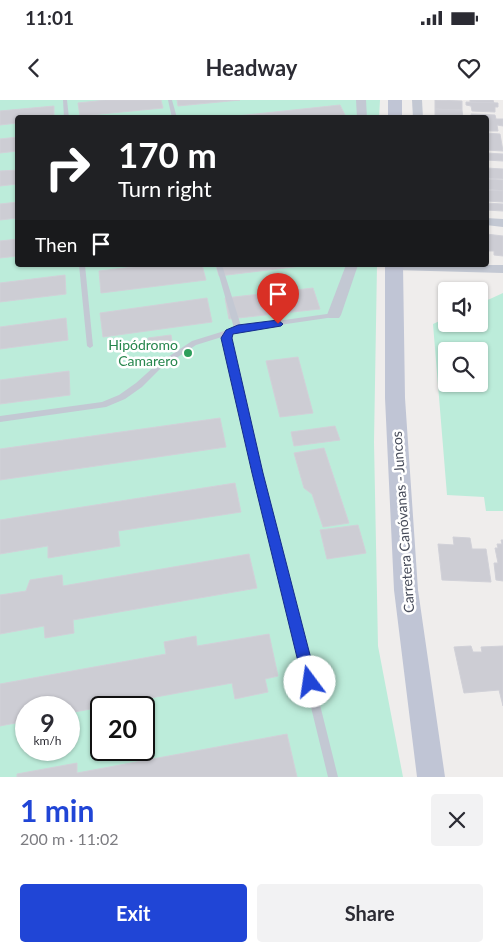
<!DOCTYPE html>
<html lang="en">
<head>
<meta charset="utf-8">
<style>
  body { margin:0; font-family:Lato,sans-serif; background:#f2f2f3; color:#2b2b33; height:100vh; display:flex; flex-direction:column; font-size:19px; white-space:nowrap }
  * { box-sizing:border-box; margin:0 }
  p { font-size:16px; color:#7c7c81 }
  .icon { flex:none; width:28px; height:28px; fill:none; stroke:currentColor; stroke-width:2; stroke-linecap:round; stroke-linejoin:round }
  .map { position:relative; height:677px; overflow:hidden }
  .drawer { display:flex; flex-direction:column; background:#fff; flex:1 }
  .drawer>* { flex:none }
  .banner { position:absolute; left:15px; top:15px; width:474px; height:152px; border-radius:5px; box-shadow:0 1px 4px #0004; background:#202124; color:#fff; overflow:hidden }
  .fabs { position:absolute; left:438px; top:182px; display:grid; gap:10px }
  .fabs a { display:grid; place-items:center; width:50px; height:50px; border-radius:5px; background:#fff; box-shadow:0 1px 4px #0004; font-size:25px }
  .speed { position:absolute; left:15px; top:596px; display:flex; gap:10px; font-size:25px; font-weight:700; text-align:center }
  .speed>* { display:grid; place-content:center; width:65px; height:65px; border-radius:50%; background:#fff; box-shadow:0 1px 4px #0004; line-height:1 }
  .speed small { font-size:12px; font-weight:400 }
  .speed .limit { border:2px solid #111; border-radius:8px; background:#fff; color:#111 }
  .pin { position:absolute; display:grid; place-items:center; width:42px; height:42px; color:#fff; margin:-51px -21px; border-radius:50% 50% 50% 0; rotate:-45deg; box-shadow:0 0 5px #0007 }
  .pin .icon { rotate:45deg }
  .me { position:absolute; width:55px; margin:-28px; rotate:346deg; stroke-linejoin:round; filter:drop-shadow(0 0 4px #0008) }
  .turn { display:flex; align-items:center; gap:18px; height:105px; padding:0 20px; font-size:22px }
  .turn .icon { width:65px; height:65px; stroke-width:2.5 }
  .turn b { display:block; font-size:35px; line-height:42px }
  .then { display:flex; align-items:center; height:48px; padding:0 20px; background:#0003; gap:10px; font-size:19px }
  .round { display:grid; place-items:center; flex:none; width:52px; height:52px; border-radius:5px; background:#f2f2f3 }
  .overview { display:flex; align-items:center; justify-content:space-between; height:85px; padding:0 20px }
  h1 { font-size:30px; font-weight:700; line-height:38px; color:#2045d6 }
  .cta { display:flex; gap:10px; margin-top:auto; padding:10px 20px }
  .cta a { flex:1; height:58px; border-radius:5px; background:#2045d6; color:#fff; font-size:20px; font-weight:700; line-height:58px; text-align:center }
  .cta a+a { background:#f2f2f3; color:#2b2b33 }
  .status { display:flex; justify-content:space-between; align-items:center; height:35px; padding:0 25px; background:#fff; direction:ltr }
  .status svg { height:14px; fill:currentColor }
  header { display:flex; justify-content:space-between; align-items:center; height:65px; padding:0 20px; background:#fff; font-size:22px; font-weight:700 }
  .map>svg:first-child { display:block }
  .green { fill:#bcecda; fill-rule:evenodd }
  .building { fill:#cdcdd4; stroke:#d1d1d8 }
  .lines { fill:none; stroke-linecap:round; stroke-linejoin:round }
  .service { fill:#c3c8d3; fill-rule:evenodd }
  .minor { fill:#c3c8d3; fill-rule:evenodd }
  .secondary { fill:#c0c5d5; fill-rule:evenodd }
  .route { fill:#2045d6; stroke:#152d8b }
  .leisure-dot { fill:#2e9e5b; stroke:#fff; stroke-width:2 }
  .labels { text-anchor:middle; stroke-width:5; stroke-linejoin:round; paint-order:stroke }
  .leisure-label { font-size:14px; fill:#27864d; stroke:#fff; text-anchor:end }
  .street-label { font-size:14px; fill:#464b59; stroke:#fff }
</style>
</head>
<body>
<div class="status"><b>11:01</b><svg viewBox="0 0 49 12"><path d="M0 12V9h3v3zM5 12V6h3v6zM10 12V3h3v9zM15 12V0h3v12zM26 1h20v11H26zM47 4h2v5h-2z"/></svg></div>
<header><svg class="icon" aria-label="back" viewBox="0 0 24 24"><path d="M15 5l-7 7 7 7"/></svg>Headway<svg class="icon" aria-label="heart" viewBox="0 0 24 24"><path d="M12 20l-8-8c-3-5 5-10 8-4 3-6 11-1 8 4z"/></svg></header>
<div class="map">
<svg width="503" height="677" viewBox="0 0 503 677">
  <rect width="100%" height="100%" fill="#efedec"/>
  <g class="green">
    <path d="M 0,0 L 380,0 L 379,18 L 18,18 L 18,165 L 377,165 L 374,342 L 378,546 L 403,677 L 0,677 ZM 26,608 L 69,608 L 69,650 L 26,650 ZM 101,608 L 144,608 L 144,650 L 101,650 Z"/>
    <path d="M 503,193 L 503,411 L 486,411 L 484,397 L 447,395 L 433,224 L 446,218 L 446,224 L 479,224 L 479,204 ZM 446,251 L 479,251 L 479,284 L 446,284 Z"/>
  </g>
  <g class="building">
    <path d="M 106,0 L 161,0 L 163,8 L 80,16 L 78,3 Z"/>
    <path d="M 177,0 L 240,0 L 178,6 Z"/>
    <path d="M 435,0 L 462,1 L 462,10 L 435,9 Z"/>
    <path d="M 470,0 L 493,0 L 494,3 L 470,2 Z"/>
    <path d="M 466,2 L 498,3 L 498,7 L 495,7 L 495,12 L 472,11 L 471,6 L 466,5 Z"/>
    <path d="M 340,5 L 346,17 L 218,18 Z"/>
    <path d="M 54,6 L 54,18 L 18,18 L 18,23 L 0,25 L 0,11 Z"/>
    <path d="M 435,9 L 462,10 L 463,18 L 435,17 Z"/>
    <path d="M 471,14 L 495,15 L 496,19 L 503,19 L 503,26 L 497,25 L 498,31 L 486,31 L 486,18 L 472,18 Z"/>
    <path d="M 486,33 L 500,34 L 503,51 L 486,50 Z"/>
    <path d="M 18,37 L 18,51 L 0,53 L 0,39 Z"/>
    <path d="M 486,53 L 503,54 L 503,61 L 486,60 Z"/>
    <path d="M 486,68 L 503,69 L 503,79 L 486,78 Z"/>
    <path d="M 18,70 L 18,84 L 0,86 L 0,71 Z"/>
    <path d="M 486,79 L 503,80 L 503,91 L 486,89 Z"/>
    <path d="M 486,90 L 503,91 L 503,102 L 486,101 Z"/>
    <path d="M 18,102 L 18,118 L 0,120 L 0,104 Z"/>
    <path d="M 486,103 L 503,104 L 503,111 L 486,110 Z"/>
    <path d="M 486,134 L 503,136 L 503,156 L 494,155 L 494,151 L 486,151 Z"/>
    <path d="M 18,139 L 18,156 L 0,158 L 0,141 Z"/>
    <path d="M 150,165 L 202,165 L 206,180 L 101,193 L 99,171 Z"/>
    <path d="M 216,165 L 309,165 L 219,176 Z"/>
    <path d="M 65,175 L 66,194 L 0,202 L 0,183 Z"/>
    <path d="M 313,188 L 320,209 L 229,219 L 225,198 Z"/>
    <path d="M 207,198 L 212,222 L 103,237 L 100,213 Z"/>
    <path d="M 66,218 L 68,240 L 0,249 L 0,227 Z"/>
    <path d="M 171,235 L 173,248 L 149,250 L 148,238 Z"/>
    <path d="M 298,257 L 313,313 L 280,317 L 266,261 Z"/>
    <path d="M 69,271 L 70,295 L 0,304 L 0,280 Z"/>
    <path d="M 220,318 L 226,347 L 0,380 L 0,349 Z"/>
    <path d="M 335,326 L 340,340 L 294,346 L 291,332 Z"/>
    <path d="M 324,348 L 349,423 L 323,427 L 312,394 L 304,388 L 294,353 Z"/>
    <path d="M 235,383 L 241,412 L 118,431 L 120,446 L 48,458 L 48,446 L 0,454 L 0,420 Z"/>
    <path d="M 358,425 L 366,453 L 327,459 L 320,430 Z"/>
    <path d="M 453,437 L 470,438 L 472,449 L 486,449 L 491,482 L 442,480 L 438,444 L 454,445 Z"/>
    <path d="M 501,440 L 503,440 L 503,481 L 496,480 L 494,463 L 498,463 L 495,448 L 498,448 L 497,444 L 502,444 Z"/>
    <path d="M 249,454 L 257,488 L 73,520 L 74,533 L 45,538 L 44,526 L 0,534 L 0,495 L 26,491 L 30,480 L 62,475 L 63,486 Z"/>
    <path d="M 269,534 L 278,576 L 265,579 L 268,592 L 235,599 L 232,583 L 69,613 L 69,608 L 26,608 L 26,621 L 0,626 L 0,584 L 166,554 L 164,542 L 196,536 L 197,546 Z"/>
    <path d="M 471,546 L 473,552 L 482,552 L 481,547 L 503,546 L 503,606 L 499,590 L 464,593 L 454,547 Z"/>
    <path d="M 287,634 L 297,677 L 17,677 L 17,674 L 77,663 L 77,673 Z"/>
  </g>
  <g class="lines">
    <g class="service">
      <path d="M 63,0 L 67,0 L 69,18 L 64,18 Z"/>
      <path d="M 168,0 L 172,0 L 177,18 L 172,18 Z"/>
      <path d="M 79,165 L 85,165 L 93,246 L 90,248 L 87,246 Z"/>
      <path d="M 216,165 L 222,165 L 241,226 L 334,213 L 337,215 L 334,217 L 239,231 L 233,234 L 230,238 L 262,373 L 338,677 L 328,677 L 254,373 L 224,238 L 225,236 L 196,245 L 160,269 L 142,287 L 125,299 L 106,307 L 0,322 L 0,316 L 102,302 L 119,295 L 136,283 L 156,265 L 192,241 L 234,228 Z"/>
    </g>
    <g class="minor">
      <path d="M 356,0 L 366,0 L 367,18 L 357,18 Z"/>
      <path d="M 412,0 L 422,0 L 423,18 L 413,18 Z"/>
      <path d="M 486,118 L 503,119 L 503,127 L 486,125 Z"/>
      <path d="M 346,165 L 358,165 L 341,215 L 339,218 L 329,218 L 327,215 Z"/>
      <path d="M 388,165 L 503,165 L 503,173 L 394,170 L 390,169 Z"/>
    </g>
    <g class="secondary">
      <rect x="388" y="0" width="14" height="18"/>
      <path d="M 385,165 L 403,165 L 405,298 L 418,490 L 445,677 L 417,677 L 394,490 L 385,298 Z"/>
    </g>
  </g>
  <path class="route" d="M 278,220 L 283,224 L 281,226 L 233,234 L 232,238 L 263,373 L 317,582 L 315,587 L 310,589 L 305,587 L 303,582 L 252,373 L 221,238 L 226,230 L 238,225 Z"/>
  <circle class="leisure-dot" cx="188" cy="253" r="5"/>
  <g class="labels">
    <g class="leisure-label">
      <text x="178" y="250">Hipódromo<tspan x="178" dy="16">Camarero</tspan></text>
    </g>
    <g class="street-label">
      <text transform="translate(403 422) rotate(-94)" y="5">Carretera Canóvanas - Juncos</text>
    </g>
  </g>
</svg>
<div class="fabs">
<a><svg class="icon" aria-label="sound" viewBox="0 0 24 24"><path d="M4 9h4l5-4v14l-5-4H4zM17 9q2 3 0 6"/></svg></a>
<a><svg class="icon" aria-label="search" viewBox="0 0 24 24"><circle cx="10" cy="10" r="6"/><path d="M15 15l6 6"/></svg></a>
</div>
<div class="speed"><div>9<small>km/h</small></div><div class="limit">20</div></div>
<div class="pin" style="left:278px;top:224px;background:#d93025"><svg class="icon" aria-label="arrive" viewBox="0 0 24 24"><path d="M6 21V4h12l-3 4 3 4H6"/></svg></div>
<svg class="me" style="left:310px;top:582px" viewBox="-20 -20 40 40"><circle r="19" fill="#fff"/><path d="M0-13L10 11 0 6-10 11z" fill="#2045d6"/></svg>
<div class="banner">
<div class="turn"><svg class="icon" aria-label="right" viewBox="0 0 24 24"><path d="M7 20v-9h11M14 6l5 5-5 5"/></svg><div><b>170 m</b>Turn right</div></div>
<div class="then">Then<svg class="icon" aria-label="arrive" viewBox="0 0 24 24"><path d="M6 21V4h12l-3 4 3 4H6"/></svg></div>
</div>
</div>
<section class="drawer">
<div class="overview"><div><h1>1 min</h1><p>200 m · 11:02</p></div><a class="round"><svg class="icon" aria-label="close" viewBox="0 0 24 24"><path d="M6 6l12 12M18 6L6 18"/></svg></a></div>
<div class="cta"><a>Exit</a><a>Share</a></div>
</section>
</body>
</html>
